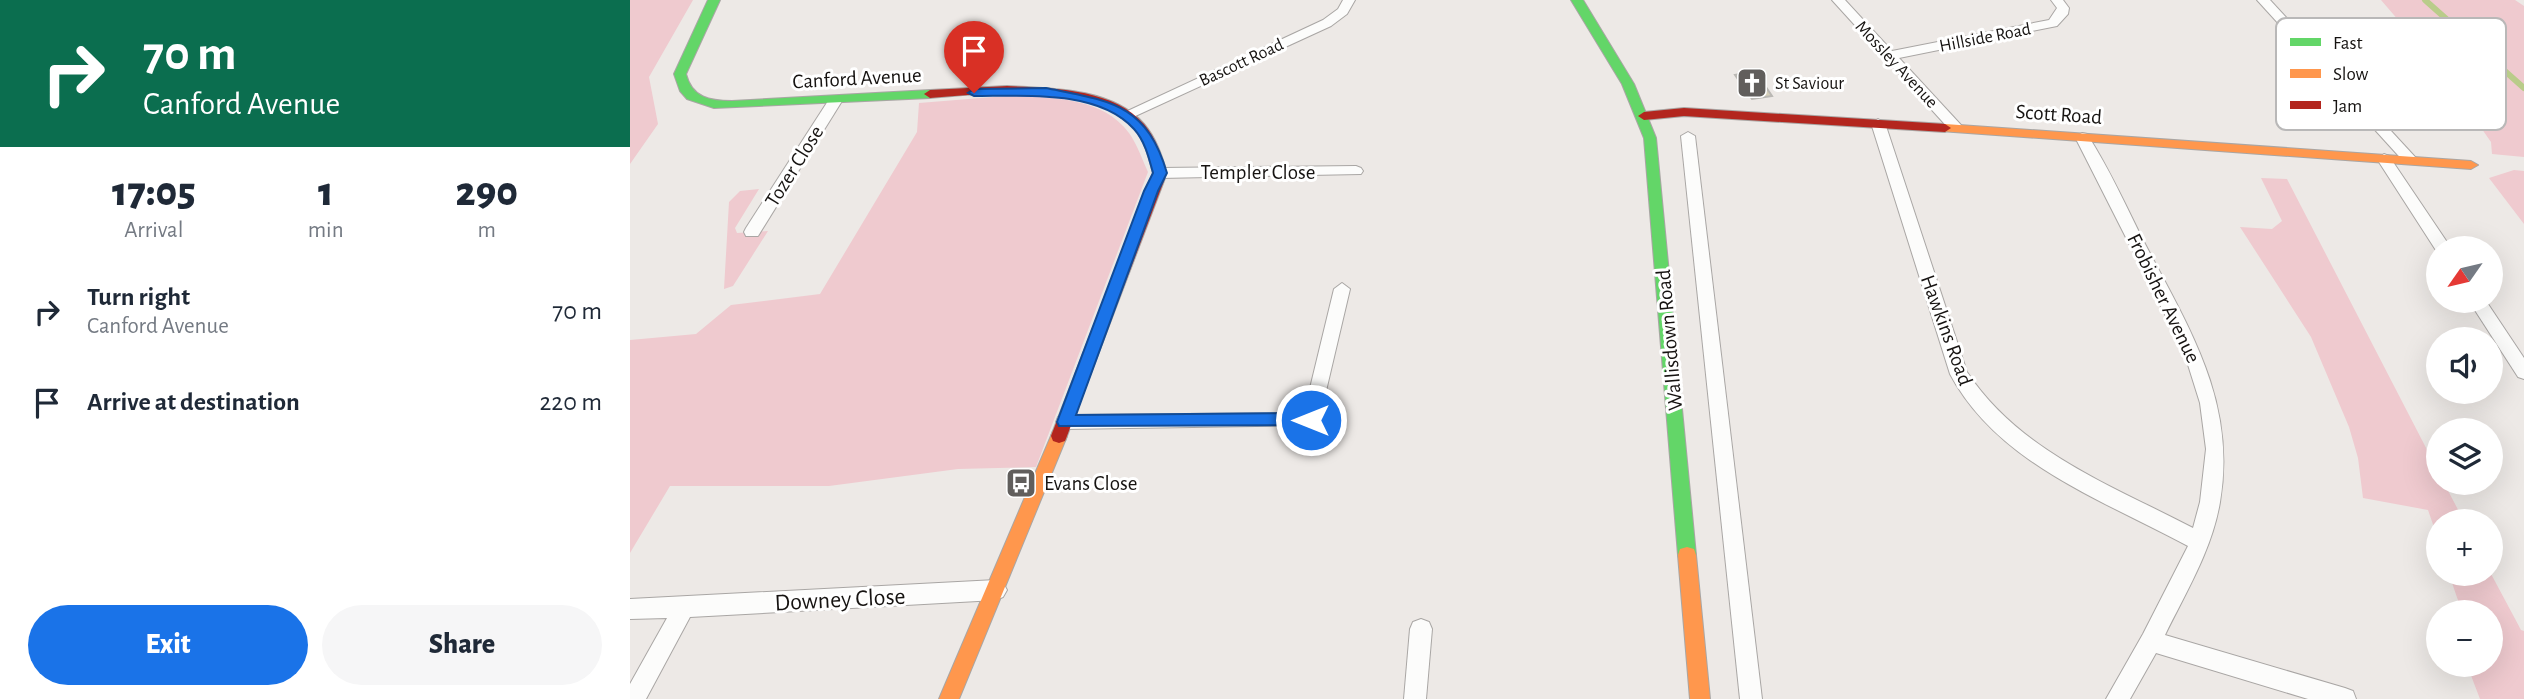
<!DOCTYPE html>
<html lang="en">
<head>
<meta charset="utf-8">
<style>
  body { margin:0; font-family:"Alegreya Sans",sans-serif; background:#f6f6f7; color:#1f2937; height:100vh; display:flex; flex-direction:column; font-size:26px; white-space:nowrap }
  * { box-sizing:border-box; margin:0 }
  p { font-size:23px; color:#747a83 }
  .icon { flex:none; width:38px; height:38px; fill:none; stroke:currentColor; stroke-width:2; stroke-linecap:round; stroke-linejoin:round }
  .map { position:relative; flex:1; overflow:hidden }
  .side { display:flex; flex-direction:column; background:#fff; width:630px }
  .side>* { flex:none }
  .hud { background:#0b6e4f; color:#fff; overflow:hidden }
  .needle { width:46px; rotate:236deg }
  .fabs { position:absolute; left:1796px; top:236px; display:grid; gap:14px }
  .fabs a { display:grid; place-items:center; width:77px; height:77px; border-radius:50%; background:#fff; box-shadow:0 7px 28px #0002; font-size:35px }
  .pin { position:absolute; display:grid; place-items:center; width:60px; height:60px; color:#fff; margin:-72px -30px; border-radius:50% 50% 50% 0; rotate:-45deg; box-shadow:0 0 7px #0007 }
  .pin .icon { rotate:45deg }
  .me { position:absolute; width:77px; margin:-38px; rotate:270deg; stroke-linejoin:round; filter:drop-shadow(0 0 5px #0008) }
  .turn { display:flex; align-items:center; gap:24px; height:147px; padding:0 28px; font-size:32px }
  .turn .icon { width:91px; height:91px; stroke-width:2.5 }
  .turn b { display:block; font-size:49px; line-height:60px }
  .eta { display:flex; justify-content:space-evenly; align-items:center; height:119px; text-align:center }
  .eta b { font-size:42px; font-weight:800; line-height:49px }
  .cta { display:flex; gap:14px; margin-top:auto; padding:14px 28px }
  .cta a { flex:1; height:80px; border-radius:42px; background:#1a73e8; color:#fff; font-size:28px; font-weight:800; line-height:80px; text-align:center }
  .cta a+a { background:#f6f6f7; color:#1f2937 }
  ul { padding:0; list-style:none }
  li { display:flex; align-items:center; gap:21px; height:91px; padding:0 28px }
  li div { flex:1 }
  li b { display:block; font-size:26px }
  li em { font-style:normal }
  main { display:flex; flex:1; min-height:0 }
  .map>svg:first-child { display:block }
  .green { fill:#efcacf }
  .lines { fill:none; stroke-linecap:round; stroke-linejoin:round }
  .stream { stroke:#b9cc8a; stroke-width:6 }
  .building { fill:#d5cfba; stroke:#bab8b4; stroke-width:2 }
  .street-casing { stroke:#a9a6a4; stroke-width:2 }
  .fast-casing { stroke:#a9a6a4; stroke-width:2 }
  .slow-casing { stroke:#a9a6a4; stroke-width:2 }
  .jam-casing { stroke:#a9a6a4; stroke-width:2 }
  .street { fill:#fcfcfb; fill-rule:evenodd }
  .fast { fill:#63d668; fill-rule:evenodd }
  .slow { fill:#ff974d; fill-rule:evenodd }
  .jam { fill:#b3261e; fill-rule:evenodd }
  .route { fill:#1a73e8; stroke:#114b97; stroke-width:2 }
  .labels { text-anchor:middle; stroke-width:6; stroke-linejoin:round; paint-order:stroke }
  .far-street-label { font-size:18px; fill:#161311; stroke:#fff }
  .far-poi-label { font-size:18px; fill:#161311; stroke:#fff; text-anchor:start }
  .street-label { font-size:21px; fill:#161311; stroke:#fff }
  .poi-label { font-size:21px; fill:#161311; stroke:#fff; text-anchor:start }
  .near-street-label { font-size:24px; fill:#161311; stroke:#fff }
  .key { fill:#fff; stroke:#b9b8b8; stroke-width:2 }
  .key-label { font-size:19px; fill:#161311 }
</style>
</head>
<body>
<main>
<section class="side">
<div class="hud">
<div class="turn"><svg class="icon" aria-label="right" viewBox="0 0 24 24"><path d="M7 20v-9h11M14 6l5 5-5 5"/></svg><div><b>70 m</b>Canford Avenue</div></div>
</div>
<div class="eta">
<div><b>17:05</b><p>Arrival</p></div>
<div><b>1</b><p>min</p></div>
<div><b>290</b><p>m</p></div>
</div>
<ul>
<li><svg class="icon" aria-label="right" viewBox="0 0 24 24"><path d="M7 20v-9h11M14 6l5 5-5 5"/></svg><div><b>Turn right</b><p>Canford Avenue</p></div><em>70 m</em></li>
<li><svg class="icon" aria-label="arrive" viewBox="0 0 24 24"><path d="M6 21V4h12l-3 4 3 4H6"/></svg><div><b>Arrive at destination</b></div><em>220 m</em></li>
</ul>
<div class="cta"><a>Exit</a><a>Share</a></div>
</section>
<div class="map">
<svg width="1894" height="699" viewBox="0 0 1894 699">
  <rect width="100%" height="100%" fill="#ede9e6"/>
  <g class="green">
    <path d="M 0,0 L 63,0 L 19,77 L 28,124 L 0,164 Z"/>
    <path d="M 1751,0 L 1885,0 L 1894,6 L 1894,157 L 1862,154 L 1861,142 L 1807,65 Z"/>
    <path d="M 389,95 C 428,99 473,98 499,133 C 507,144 512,159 518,172 L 406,467 L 328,469 L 199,486 L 40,486 L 0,553 L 0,340 L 66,334 L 101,305 L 190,294 L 287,132 L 289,103 Z"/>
    <path d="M 1884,170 L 1894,171 L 1894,224 L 1859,178 Z"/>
    <path d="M 1631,178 L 1657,179 L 1808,471 L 1808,483 L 1814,483 L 1834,521 L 1808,522 L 1808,539 L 1798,510 L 1733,498 L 1728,458 L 1719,427 L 1681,337 L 1610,227 L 1642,229 L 1652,221 Z"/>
    <path d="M 129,189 L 105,228 L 107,233 L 138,231 L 103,286 L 94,289 L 99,202 L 110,191 Z"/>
    <path d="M 1860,572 L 1891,630 L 1894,631 L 1894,699 L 1850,699 L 1837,665 L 1860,665 L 1860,612 L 1832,612 L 1819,574 L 1860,574 Z"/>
  </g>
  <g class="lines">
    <path class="stream" d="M 1795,0 L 1894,88"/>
  </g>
  <path class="building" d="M 1125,71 L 1142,96 L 1122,99 L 1105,75 Z"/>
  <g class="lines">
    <g class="street-casing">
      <g id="street">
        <path d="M 713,0 L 725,0 L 717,14 L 701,26 L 501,118 L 491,118 L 489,115 L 693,20 L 708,9 Z"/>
        <path d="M 1202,0 L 1215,0 L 1262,51 L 1419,20 L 1427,8 L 1421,0 L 1433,0 L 1439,8 L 1438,14 L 1427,26 L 1269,58 L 1331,125 L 1333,128 L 1326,132 L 1321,131 Z"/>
        <path d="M 1627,0 L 1640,0 L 1786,158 L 1788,161 L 1786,164 L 1776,164 Z"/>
        <path d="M 205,97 L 212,101 L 128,236 L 116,236 L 114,232 L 116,228 L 198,101 Z"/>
        <path d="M 1248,119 L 1255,123 L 1337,372 C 1390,452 1481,485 1563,528 L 1570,502 L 1576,449 L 1570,403 L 1554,352 L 1445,137 L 1452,133 L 1457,134 C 1479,168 1496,206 1514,242 C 1559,328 1607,402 1590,502 C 1582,550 1556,592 1535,635 L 1715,688 L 1723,691 L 1726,699 L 1678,699 L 1526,653 L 1500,699 L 1476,699 L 1513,634 L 1558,546 C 1473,500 1368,464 1320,374 L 1241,123 Z"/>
        <path d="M 1058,132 L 1065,136 L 1132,699 L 1110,699 L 1051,136 Z"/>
        <path d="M 1754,154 L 1759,156 L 1821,248 L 1808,248 L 1807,252 L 1747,159 Z"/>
        <path d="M 726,166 L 731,168 L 733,171 L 731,174 L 530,178 L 523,173 L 530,168 Z"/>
        <path d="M 712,283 L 720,289 L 688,425 L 435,429 L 428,427 L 426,422 L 428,417 L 435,415 L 674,413 L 704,289 Z"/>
        <path d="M 1839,301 L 1856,301 L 1894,358 L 1894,379 L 1888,377 Z"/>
        <path d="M 366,580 L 373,583 L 377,590 L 373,597 L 366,600 L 60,617 L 16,699 L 0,699 L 0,684 L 37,618 L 0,619 L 0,599 Z"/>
        <path d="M 791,619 L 799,622 L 802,629 L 796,699 L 774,699 L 780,629 L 783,622 Z"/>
      </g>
    </g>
    <g class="fast-casing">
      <g id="fast">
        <path d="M 78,0 L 90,0 L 56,74 C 62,98 80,101 102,101 L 300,90 L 306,94 L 300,98 L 84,108 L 57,99 L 50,91 L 44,74 Z"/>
        <path d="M 941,0 L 953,0 L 1004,84 L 1026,138 L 1066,555 L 1064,561 L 1057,563 L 1050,561 L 1048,555 L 1014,138 L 992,84 Z"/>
      </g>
    </g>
    <g class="slow-casing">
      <g id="slow">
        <path d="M 1315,124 L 1841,161 L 1848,165 L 1841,169 L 1310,131 L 1309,128 Z"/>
        <path d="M 429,429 L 435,431 L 437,436 L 329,699 L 309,699 L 421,436 L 423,431 Z"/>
        <path d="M 1057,547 L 1064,549 L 1066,555 L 1080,699 L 1060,699 L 1048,555 L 1050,549 Z"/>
      </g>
    </g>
    <g class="jam-casing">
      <g id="jam">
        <path d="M 377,86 C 421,88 483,88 514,124 C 526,138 532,156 537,173 L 437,436 L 435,441 L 429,443 L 423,441 L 421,436 L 523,173 C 519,158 515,141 504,128 C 463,82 356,93 300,98 L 294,94 L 300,90 Z"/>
        <path d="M 1054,108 L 1315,124 L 1321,128 L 1315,132 L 1054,116 L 1014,120 L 1008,116 L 1014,112 Z"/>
      </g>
    </g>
    <use href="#street" class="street"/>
    <use href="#fast" class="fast"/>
    <use href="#slow" class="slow"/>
    <use href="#jam" class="jam"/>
  </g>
  <path class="route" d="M 416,88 C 480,101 516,103 537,173 L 528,191 L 446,415 L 681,413 L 687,415 L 690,420 L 687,425 L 429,426 L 427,422 L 514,191 L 523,173 C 519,158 515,141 504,129 C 468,89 392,96 344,96 L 338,93 L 344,89 Z"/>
  <defs>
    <g id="church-square" transform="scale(1.575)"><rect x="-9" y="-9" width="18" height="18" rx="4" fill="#615e5c" stroke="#fff"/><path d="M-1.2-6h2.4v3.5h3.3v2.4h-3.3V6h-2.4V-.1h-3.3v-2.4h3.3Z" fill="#fff"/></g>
    <g id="bus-square" transform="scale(1.575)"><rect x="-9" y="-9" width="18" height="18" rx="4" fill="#615e5c" stroke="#fff"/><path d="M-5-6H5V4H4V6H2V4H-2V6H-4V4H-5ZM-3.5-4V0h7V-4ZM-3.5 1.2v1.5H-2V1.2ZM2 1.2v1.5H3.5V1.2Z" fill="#fff"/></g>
  </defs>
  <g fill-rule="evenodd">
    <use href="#church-square" x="1122" y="83"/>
    <use href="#bus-square" x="391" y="483"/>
  </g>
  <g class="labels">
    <g class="far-street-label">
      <text transform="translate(1355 37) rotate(-11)" y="6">Hillside Road</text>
      <text transform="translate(611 62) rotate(-25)" y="6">Bascott Road</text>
      <text transform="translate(1267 64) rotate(47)" y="6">Mossley Avenue</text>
    </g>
    <g class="far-poi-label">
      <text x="1145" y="89">St Saviour</text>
    </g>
    <g class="street-label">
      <text transform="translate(227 78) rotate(-3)" y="7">Canford Avenue</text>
      <text transform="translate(1429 114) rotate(4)" y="7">Scott Road</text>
      <text transform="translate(164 166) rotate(-58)" y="7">Tozer Close</text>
      <text x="628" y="179">Templer Close</text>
      <text transform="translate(1534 298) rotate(64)" y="7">Frobisher Avenue</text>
      <text transform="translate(1317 330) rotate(70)" y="7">Hawkins Road</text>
      <text transform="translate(1039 340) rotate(-95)" y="7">Wallisdown Road</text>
    </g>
    <g class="poi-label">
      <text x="414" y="490">Evans Close</text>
    </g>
    <g class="near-street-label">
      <text transform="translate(210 599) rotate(-3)" y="8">Downey Close</text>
    </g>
  </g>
  <rect x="1646" y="18" width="230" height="112" rx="10" class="key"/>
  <rect x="1660" y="38" width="31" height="8" fill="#63d668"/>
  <rect x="1660" y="69" width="31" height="9" fill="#ff974d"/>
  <rect x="1660" y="101" width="31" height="8" fill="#b3261e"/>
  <g class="key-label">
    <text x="1703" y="49">Fast</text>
    <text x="1703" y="80">Slow</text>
    <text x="1703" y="112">Jam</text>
  </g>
</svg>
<div class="fabs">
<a><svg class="needle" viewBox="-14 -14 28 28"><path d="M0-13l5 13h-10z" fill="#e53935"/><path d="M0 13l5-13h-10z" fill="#747a83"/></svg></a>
<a><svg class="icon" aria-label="sound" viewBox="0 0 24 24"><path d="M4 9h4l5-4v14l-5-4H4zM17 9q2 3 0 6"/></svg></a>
<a><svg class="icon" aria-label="layers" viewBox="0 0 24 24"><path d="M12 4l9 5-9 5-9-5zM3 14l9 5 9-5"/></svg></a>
<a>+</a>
<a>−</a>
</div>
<div class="pin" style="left:344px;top:93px;background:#d93025"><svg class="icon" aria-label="arrive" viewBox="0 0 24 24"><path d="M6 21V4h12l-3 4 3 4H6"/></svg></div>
<svg class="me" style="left:681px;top:420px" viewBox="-20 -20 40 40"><circle r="17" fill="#1a73e8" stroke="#fff" stroke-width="3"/><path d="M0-11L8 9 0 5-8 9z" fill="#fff"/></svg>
</div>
</main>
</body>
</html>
